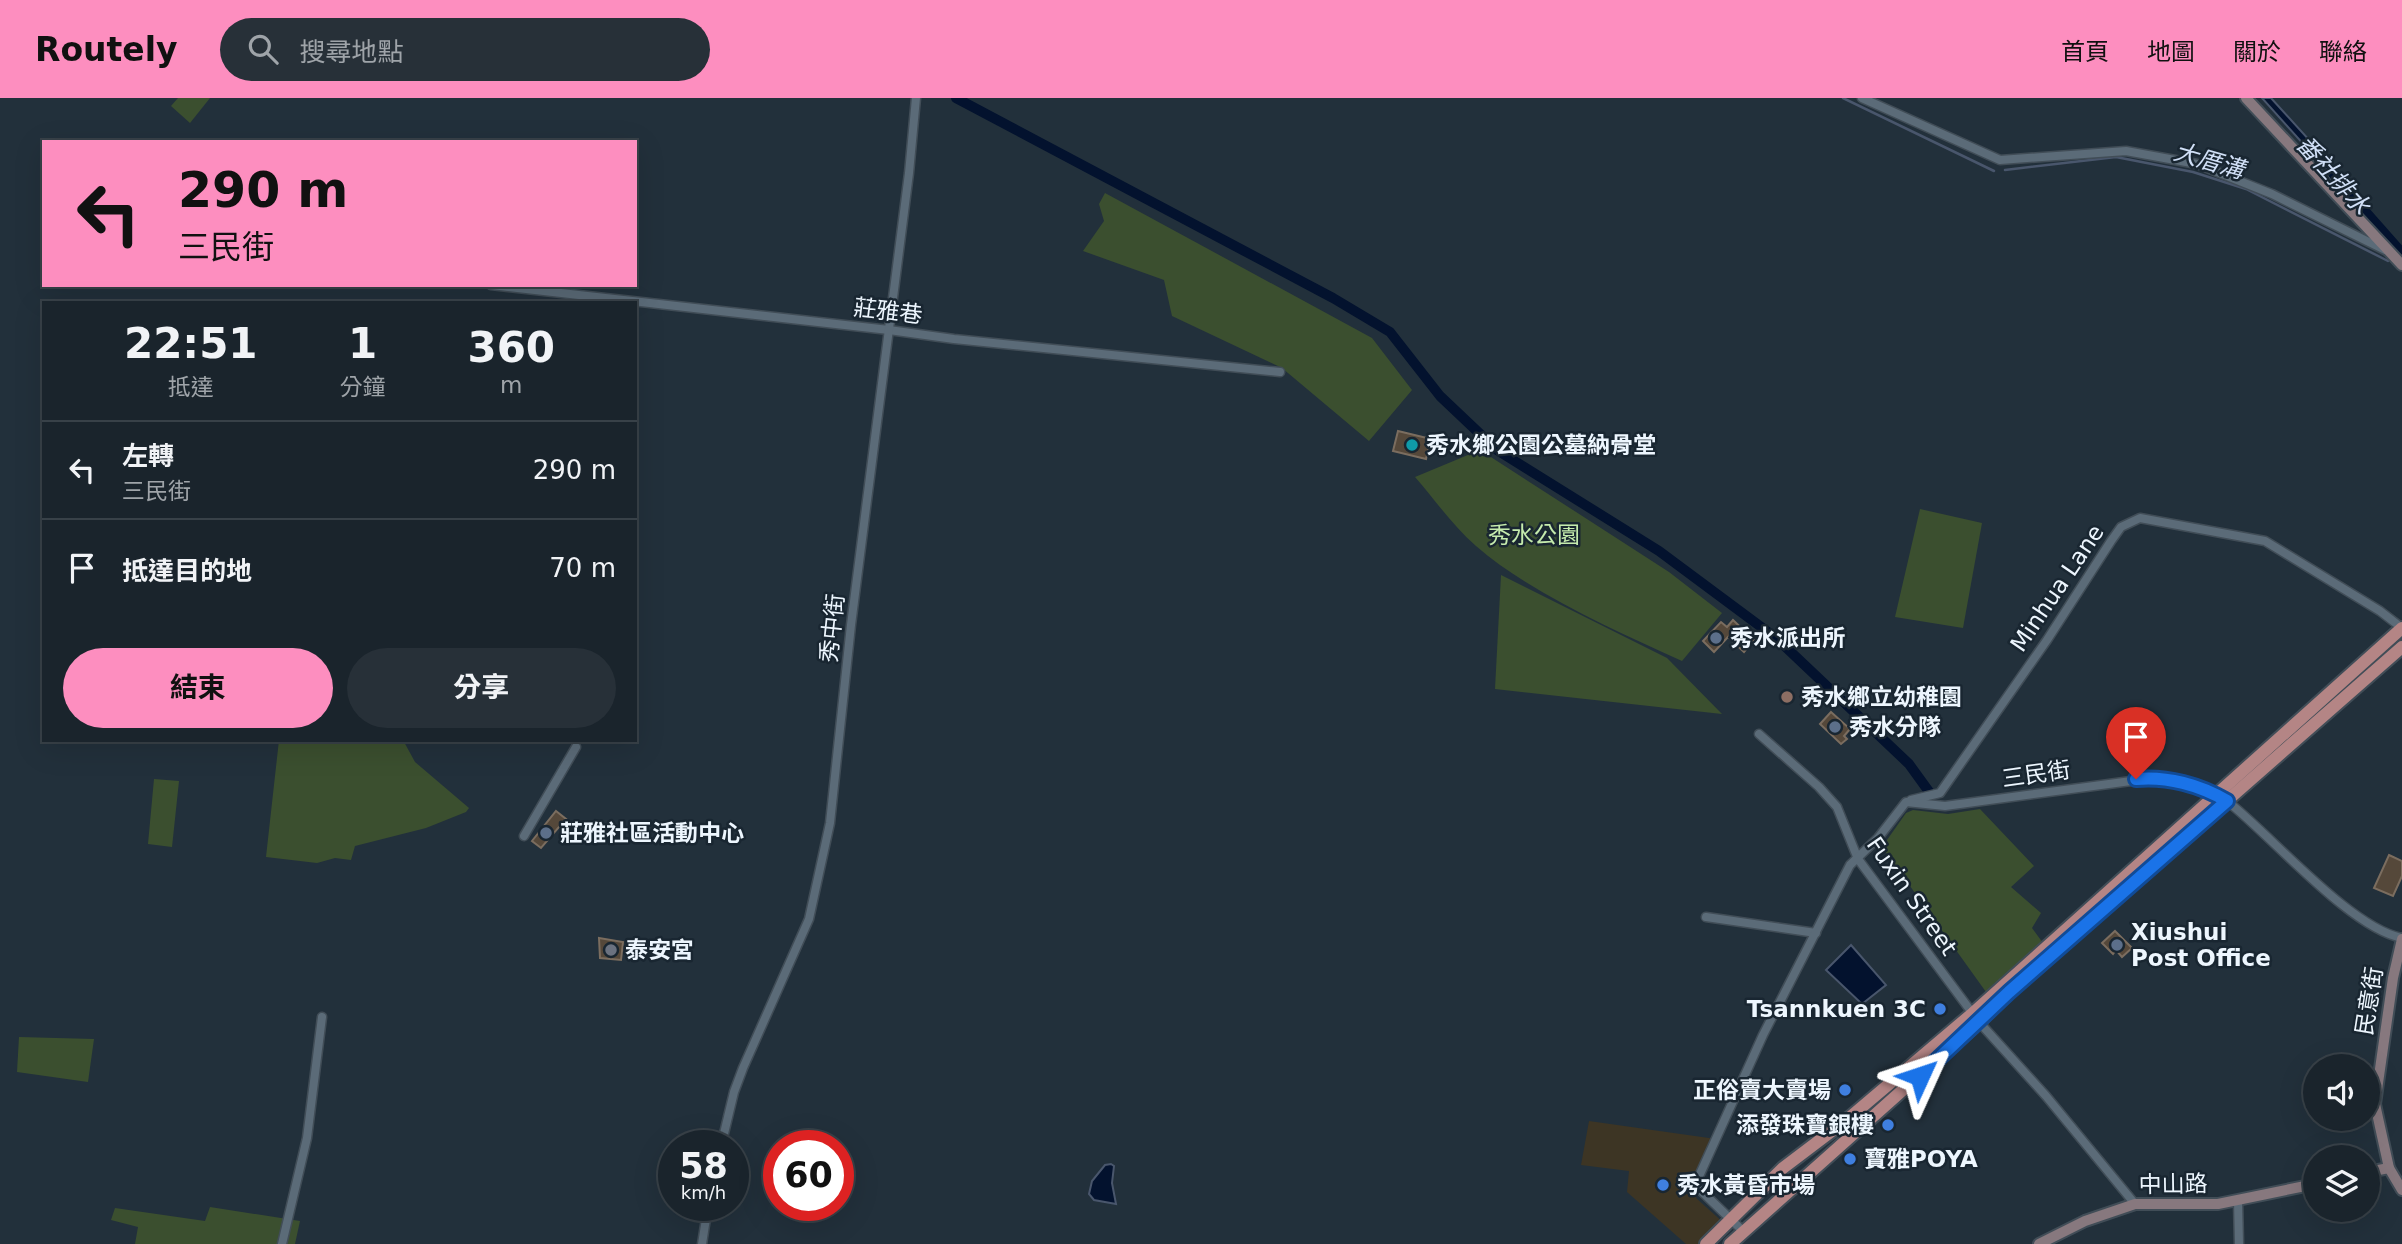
<!DOCTYPE html>
<html lang="zh-TW">
<head>
<meta charset="utf-8">
<style>
  body { margin:0; font-family:"DejaVu Sans","Noto Sans TC",sans-serif; background:#273038; color:#f1f3f6; height:100vh; display:flex; flex-direction:column; font-size:26px; white-space:nowrap }
  * { box-sizing:border-box; margin:0 }
  p { font-size:23px; color:#9fa4a9 }
  .icon { flex:none; width:38px; height:38px; fill:none; stroke:currentColor; stroke-width:2; stroke-linecap:round; stroke-linejoin:round }
  .map { position:relative; flex:1; overflow:hidden }
  .drawer { position:absolute; left:42px; top:203px; width:595px; height:441px; display:flex; flex-direction:column; background:#1a242c; border-radius:0px; box-shadow:0 7px 28px #0002,0 0 0 2px #384148 }
  .drawer>* { flex:none }
  .guide { position:absolute; left:42px; top:42px; width:595px; height:147px; border-radius:0px; box-shadow:0 7px 28px #0002,0 0 0 2px #384148; background:#fd8ebf; color:#111; overflow:hidden }
  .fabs { position:absolute; left:2303px; top:956px; display:grid; gap:14px }
  .fabs a { display:grid; place-items:center; width:77px; height:77px; border-radius:50%; background:#1a242c; box-shadow:0 7px 28px #0002,0 0 0 2px #384148; font-size:35px }
  .speed { position:absolute; left:658px; top:1032px; display:flex; gap:14px; font-size:35px; font-weight:700; text-align:center }
  .speed>* { display:grid; place-content:center; width:91px; height:91px; border-radius:50%; background:#1a242c; box-shadow:0 7px 28px #0002,0 0 0 2px #384148; line-height:1 }
  .speed small { font-size:18px; font-weight:400 }
  .speed .limit { border:10px solid #d22; background:#fff; color:#111 }
  .pin { position:absolute; display:grid; place-items:center; width:60px; height:60px; color:#fff; margin:-72px -30px; border-radius:50% 50% 50% 0; rotate:-45deg; box-shadow:0 0 7px #0007 }
  .pin .icon { rotate:45deg }
  .me { position:absolute; width:77px; margin:-38px; rotate:48deg; stroke-linejoin:round; filter:drop-shadow(0 0 5px #0008) }
  .turn { display:flex; align-items:center; gap:24px; height:147px; padding:0 21px; font-size:32px }
  .turn .icon { width:91px; height:91px; stroke-width:2.5 }
  .turn b { display:block; font-size:49px; line-height:60px }
  .eta { display:flex; justify-content:space-evenly; align-items:center; height:119px; text-align:center }
  .eta b { font-size:42px; font-weight:700; line-height:49px }
  .button { display:flex; gap:14px; margin-top:auto; padding:14px 21px }
  .button a { flex:1; height:80px; border-radius:42px; background:#fd8ebf; color:#111; font-size:28px; font-weight:700; line-height:80px; text-align:center }
  .button a+a { background:#273038; color:#f1f3f6 }
  ul { padding:0; list-style:none }
  li { display:flex; align-items:center; gap:21px; height:98px; padding:0 21px; border-top:2px solid #384148 }
  li div { flex:1 }
  li b { display:block; font-size:26px }
  li em { font-style:normal }
  header { display:flex; align-items:center; gap:42px; box-sizing:border-box; height:98px; padding:0 35px; background:#fd8ebf; color:#111 }
  header strong { font-size:33px }
  nav { display:flex; gap:38px; margin-inline-start:auto; font-size:24px }
  .search { width:490px; height:63px; background:#273038; display:flex; align-items:center; gap:18px; box-sizing:border-box; padding:0 24px; border-radius:38px; color:#9fa4a9; font-size:26px }
  .map>svg:first-child { display:block }
  .commercial { fill:#3d3524 }
  .green { fill:#3b4f2f }
  .water { fill:#03122e; stroke:#49566c; stroke-width:2 }
  .lines { fill:none; stroke-linecap:round; stroke-linejoin:round }
  .stream { stroke:#49566c; stroke-width:2.5 }
  .canal { stroke:#03122e; stroke-width:10 }
  .building { fill:#55483a; stroke:#7b6d5f; stroke-width:2 }
  .street-casing { stroke:#414d57; stroke-width:11 }
  .secondary-casing { stroke:#414d57; stroke-width:14 }
  .primary-casing { stroke:#414d57; stroke-width:16 }
  .street { stroke:#5b6b78; stroke-width:8 }
  .secondary { stroke:#87787e; stroke-width:10 }
  .primary { stroke:#b48585; stroke-width:12 }
  .route-casing { stroke:#114b97; stroke-width:18 }
  .route { stroke:#1a73e8; stroke-width:12 }
  .culture-dot { fill:#0f9aa8; stroke:#192631; stroke-width:2.5 }
  .service-dot { fill:#5c6f8a; stroke:#192631; stroke-width:2.5 }
  .education-dot { fill:#8d6e63; stroke:#192631; stroke-width:2.5 }
  .worship-dot { fill:#6b7280; stroke:#192631; stroke-width:2.5 }
  .shop-dot { fill:#3f7fe0; stroke:#192631; stroke-width:2.5 }
  .labels { text-anchor:middle; stroke-width:5; stroke-linejoin:round; paint-order:stroke }
  .street-label { font-size:23px; fill:#edf6fe; stroke:#192631 }
  .poi-label { font-size:23px; font-weight:bold; fill:#edf6fe; stroke:#192631; text-anchor:start }
  .park-label { font-size:23px; fill:#c5ebad; stroke:#192631 }
  .water-label { font-size:24px; font-style:italic; fill:#d1e0f7; stroke:#192631 }
</style>
</head>
<body>
<header>
<strong>Routely</strong>
<div class="search"><svg class="icon" aria-label="search" viewBox="0 0 24 24"><circle cx="10" cy="10" r="6"/><path d="M15 15l6 6"/></svg>搜尋地點</div>
<nav><a>首頁</a><a>地圖</a><a>關於</a><a>聯絡</a></nav>
</header>
<div class="map">
<svg width="2402" height="1146" viewBox="0 0 2402 1146">
  <rect width="100%" height="100%" fill="#22303b"/>
  <path class="commercial" d="M 1589,1023 L 1716,1041 L 1696,1100 L 1725,1126 L 1702,1146 L 1686,1146 L 1627,1094 L 1629,1073 L 1581,1067 Z"/>
  <g class="green">
    <path d="M 178,0 L 210,0 L 190,25 L 171,8 Z"/>
    <path d="M 1105,95 L 1372,240 L 1412,292 L 1369,343 L 1282,270 L 1172,218 L 1164,182 L 1083,153 L 1104,123 L 1099,106 Z"/>
    <path d="M 1480,352 L 1669,474 L 1722,515 L 1682,563 C 1616,533 1530,495 1476,448 C 1453,428 1435,402 1415,379 Z"/>
    <path d="M 1920,411 L 1982,425 L 1963,530 L 1895,519 Z"/>
    <path d="M 1501,477 L 1667,560 L 1722,616 L 1495,591 Z"/>
    <path d="M 279,642 L 403,642 L 415,664 L 469,710 L 466,714 L 426,730 L 355,748 L 351,762 L 335,760 L 317,765 L 266,759 Z"/>
    <path d="M 154,681 L 179,683 L 172,749 L 148,746 Z"/>
    <path d="M 1980,711 L 2034,768 L 2011,789 L 2041,815 L 2032,830 L 2043,845 L 1986,894 L 1882,749 L 1906,715 L 1913,712 L 1948,716 Z"/>
    <path d="M 19,939 L 94,941 L 88,984 L 17,974 Z"/>
    <path d="M 210,1109 L 300,1123 L 295,1146 L 135,1146 L 138,1129 L 111,1122 L 115,1110 L 205,1123 Z"/>
  </g>
  <g class="water">
    <path d="M 2262,0 L 2271,0 L 2350,87 L 2341,88 Z"/>
    <path d="M 1851,847 L 1886,887 L 1862,906 L 1826,872 Z"/>
    <path d="M 1111,1066 L 1114,1068 L 1112,1085 L 1116,1106 L 1094,1102 L 1089,1096 L 1092,1083 L 1105,1067 Z"/>
  </g>
  <g class="lines">
    <g class="stream">
      <path d="M 1843,0 L 1994,73"/>
      <path d="M 2005,72 L 2116,59 L 2193,74 L 2246,91 L 2388,163"/>
    </g>
    <g class="canal">
      <path d="M 956,0 L 1333,200 L 1390,234 L 1440,298 L 1497,352 L 1659,453 L 1776,540 L 1909,666 L 1930,695"/>
      <path d="M 2334,78 L 2402,155"/>
    </g>
  </g>
  <g class="building">
    <path d="M 1398,333 L 1431,341 L 1426,361 L 1393,353 Z"/>
    <path d="M 1733,522 L 1754,542 L 1744,554 L 1728,539 L 1714,554 L 1703,543 L 1721,524 L 1727,529 Z"/>
    <path d="M 1831,614 L 1850,631 L 1844,638 L 1847,641 L 1841,646 L 1820,626 Z"/>
    <path d="M 556,713 L 566,721 L 541,750 L 532,743 Z"/>
    <path d="M 2389,757 L 2402,763 L 2402,778 L 2393,798 L 2374,790 Z"/>
    <path d="M 2115,833 L 2132,850 L 2122,859 L 2116,852 L 2113,856 L 2102,845 Z"/>
    <path d="M 599,840 L 623,844 L 621,862 L 600,860 Z"/>
  </g>
  <g class="lines">
    <g class="street-casing">
      <g id="street">
        <path d="M 1862,0 L 2000,62 L 2126,53 L 2197,66 L 2272,96 L 2385,152"/>
        <path d="M 491,187 L 889,232 L 954,241 L 1280,274"/>
        <path d="M 1759,636 L 1819,689 L 1837,709 L 1858,761 L 1979,924 L 2046,998 L 2135,1106"/>
        <path d="M 1911,702 L 1940,695 L 2047,542 L 2111,443 L 2121,429 L 2140,420 L 2265,443 L 2380,513 L 2402,530"/>
        <path d="M 524,738 L 576,649"/>
        <path d="M 1706,819 L 1816,835"/>
        <path d="M 721,1048 L 734,994 L 743,970 L 809,821 L 830,725 L 851,527 L 909,75 L 916,0"/>
        <path d="M 2238,1103 L 2239,1146"/>
        <path d="M 1744,1134 L 1695,1087 L 1763,937 L 1850,767 L 1878,740 L 1906,704 L 1945,708 L 2161,679 L 2215,695 L 2227,703 C 2272,738 2350,830 2402,840"/>
        <path d="M 282,1146 L 307,1040 L 322,919"/>
        <path d="M 702,1146 L 708,1108"/>
      </g>
    </g>
    <g class="secondary-casing">
      <g id="secondary">
        <path d="M 2246,0 L 2402,167"/>
        <path d="M 2402,841 L 2393,880 L 2375,1006 L 2389,1070 L 2402,1092"/>
        <path d="M 2368,1074 L 2389,1070"/>
        <path d="M 2039,1146 L 2085,1123 L 2135,1106 L 2218,1106 L 2315,1086"/>
      </g>
    </g>
    <g class="primary-casing">
      <g id="primary">
        <path d="M 1706,1146 L 1783,1070 L 1849,1020 L 1973,915 L 2402,530"/>
        <path d="M 1730,1146 L 1979,924 L 2009,894 L 2402,549"/>
      </g>
    </g>
    <use href="#street" class="street"/>
    <use href="#secondary" class="secondary"/>
    <use href="#primary" class="primary"/>
  </g>
  <g class="lines">
    <g class="route-casing">
      <path id="route" d="M 1920,978 L 2009,894 L 2227,703 C 2200,687 2167,678 2136,681"/>
    </g>
    <use href="#route" class="route"/>
  </g>
  <circle class="culture-dot" cx="1412" cy="347" r="7"/>
  <g class="service-dot">
    <circle cx="1716" cy="540" r="7"/>
    <circle cx="1835" cy="629" r="7"/>
    <circle cx="546" cy="735" r="7"/>
    <circle cx="2117" cy="847" r="7"/>
  </g>
  <circle class="education-dot" cx="1787" cy="599" r="7"/>
  <circle class="worship-dot" cx="611" cy="852" r="7"/>
  <g class="shop-dot">
    <circle cx="1940" cy="911" r="7"/>
    <circle cx="1845" cy="992" r="7"/>
    <circle cx="1888" cy="1027" r="7"/>
    <circle cx="1850" cy="1061" r="7"/>
    <circle cx="1663" cy="1087" r="7"/>
  </g>
  <g class="labels">
    <g class="street-label">
      <text transform="translate(888 213) rotate(7)" y="8">莊雅巷</text>
      <text transform="translate(2057 490) rotate(-56)" y="8">Minhua Lane</text>
      <text transform="translate(832 530) rotate(-84)" y="8">秀中街</text>
      <text transform="translate(2036 676) rotate(-8)" y="8">三民街</text>
      <text transform="translate(1912 798) rotate(55)" y="8">Fuxin Street</text>
      <text transform="translate(2369 903) rotate(-81)" y="8">民意街</text>
      <text transform="translate(2173 1086) rotate(-1)" y="8">中山路</text>
    </g>
    <g class="poi-label">
      <text x="1426" y="355">秀水鄉公園公墓納骨堂</text>
      <text x="1730" y="548">秀水派出所</text>
      <text x="1801" y="607">秀水鄉立幼稚園</text>
      <text x="1849" y="637">秀水分隊</text>
      <text x="560" y="743">莊雅社區活動中心</text>
      <text x="2131" y="842">Xiushui<tspan x="2131" dy="26">Post Office</tspan></text>
      <text x="625" y="860">泰安宮</text>
      <text x="1926" y="919" text-anchor="end">Tsannkuen 3C</text>
      <text x="1831" y="1000" text-anchor="end">正俗賣大賣場</text>
      <text x="1874" y="1035" text-anchor="end">添發珠寶銀樓</text>
      <text x="1864" y="1069">寶雅POYA</text>
      <text x="1677" y="1095">秀水黃昏市場</text>
    </g>
    <g class="park-label">
      <text x="1534" y="445">秀水公園</text>
    </g>
    <g class="water-label">
      <text transform="translate(2209 63) rotate(16)" y="8">大厝溝</text>
      <text transform="translate(2333 77) rotate(48)" y="8">番社排水</text>
    </g>
  </g>
</svg>
<div class="fabs">
<a><svg class="icon" aria-label="sound" viewBox="0 0 24 24"><path d="M4 9h4l5-4v14l-5-4H4zM17 9q2 3 0 6"/></svg></a>
<a><svg class="icon" aria-label="layers" viewBox="0 0 24 24"><path d="M12 4l9 5-9 5-9-5zM3 14l9 5 9-5"/></svg></a>
</div>
<div class="speed"><div>58<small>km/h</small></div><div class="limit">60</div></div>
<div class="pin" style="left:2136px;top:681px;background:#d93025"><svg class="icon" aria-label="arrive" viewBox="0 0 24 24"><path d="M6 21V4h12l-3 4 3 4H6"/></svg></div>
<svg class="me" style="left:1920px;top:978px" viewBox="-20 -20 40 40"><path d="M0-17L14 15 0 8-14 15z" fill="#1a73e8" stroke="#fff" stroke-width="4"/></svg>
<div class="guide">
<div class="turn"><svg class="icon" aria-label="left" viewBox="0 0 24 24"><path d="M17 20v-9H6M10 6l-5 5 5 5"/></svg><div><b>290 m</b>三民街</div></div>
</div>
<section class="drawer">
<div class="eta">
<div><b>22:51</b><p>抵達</p></div>
<div><b>1</b><p>分鐘</p></div>
<div><b>360</b><p>m</p></div>
</div>
<ul>
<li><svg class="icon" aria-label="left" viewBox="0 0 24 24"><path d="M17 20v-9H6M10 6l-5 5 5 5"/></svg><div><b>左轉</b><p>三民街</p></div><em>290 m</em></li>
<li><svg class="icon" aria-label="arrive" viewBox="0 0 24 24"><path d="M6 21V4h12l-3 4 3 4H6"/></svg><div><b>抵達目的地</b></div><em>70 m</em></li>
</ul>
<div class="button"><a>結束</a><a>分享</a></div>
</section>
</div>
</body>
</html>
